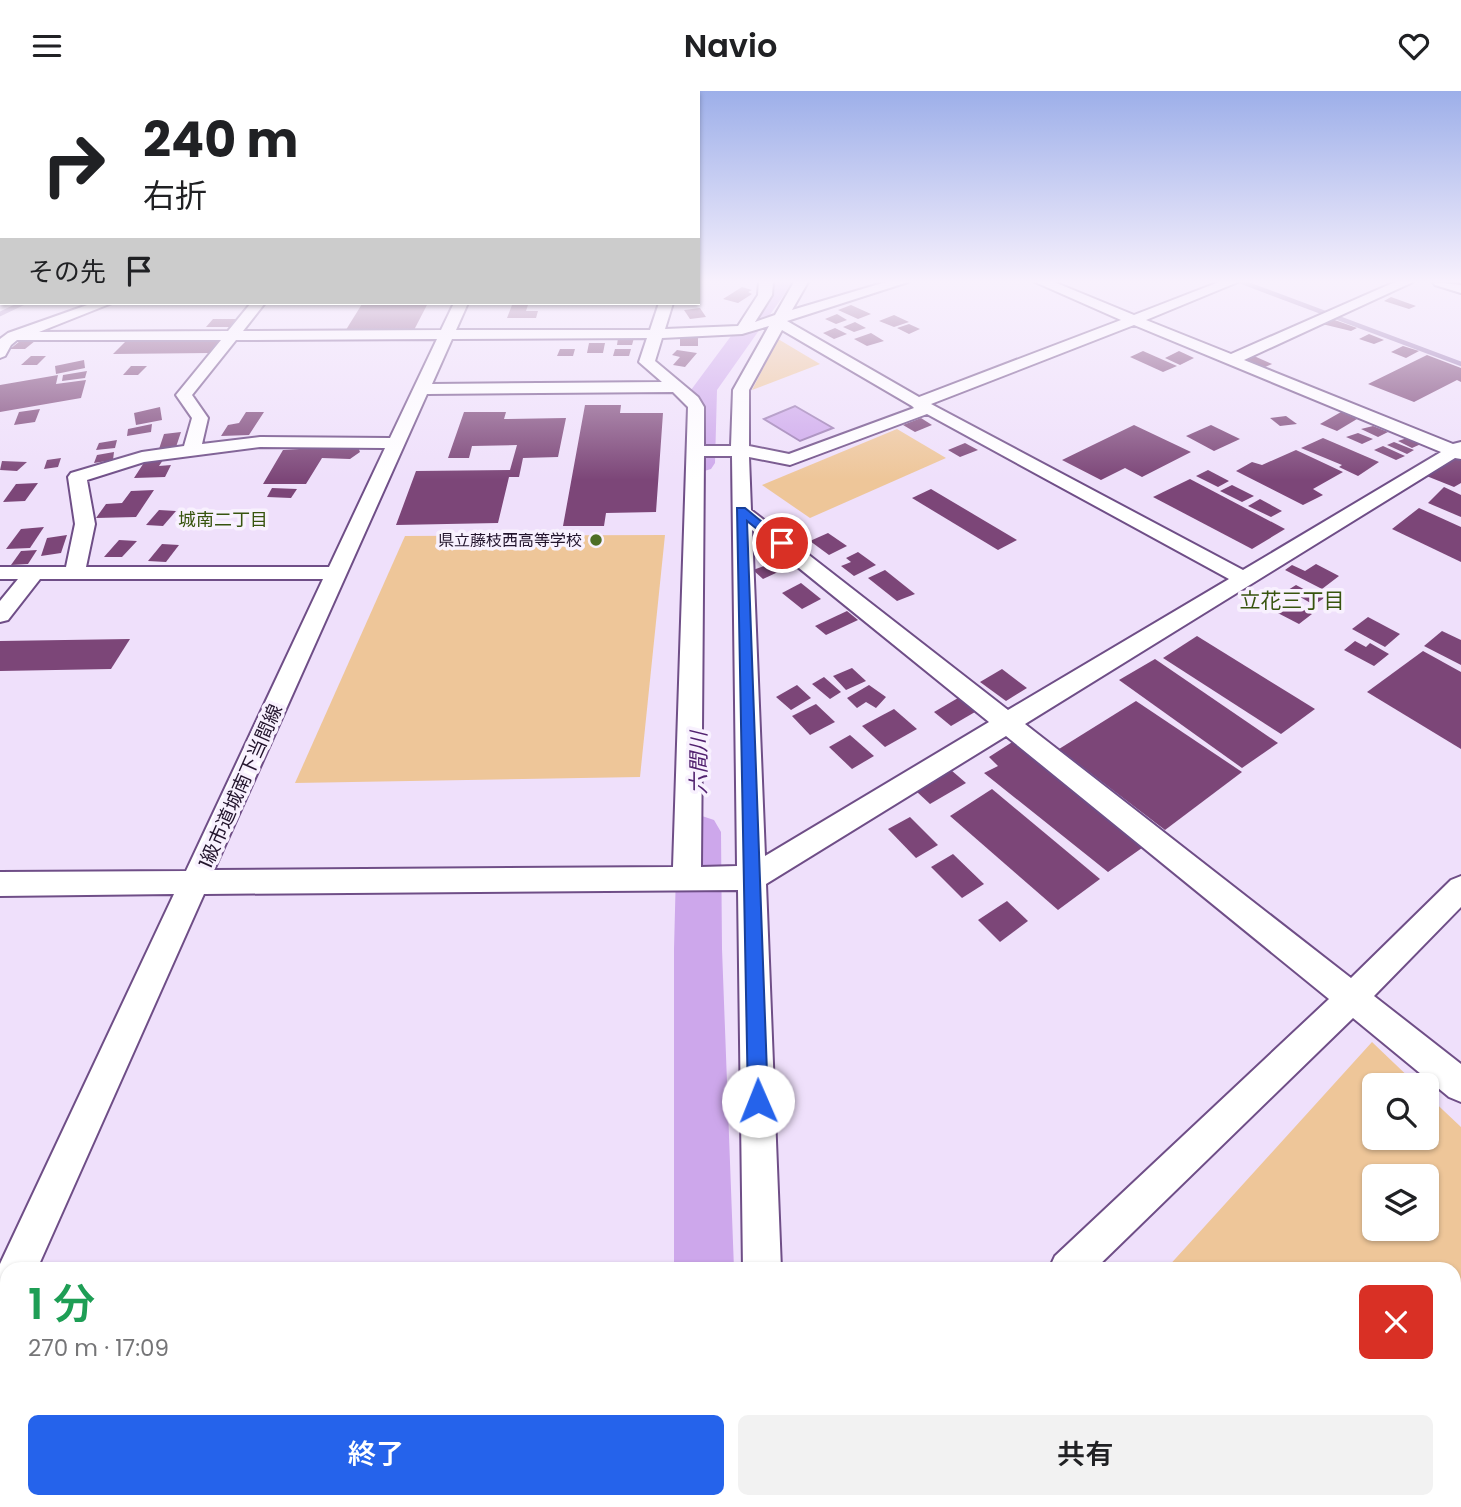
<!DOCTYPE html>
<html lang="ja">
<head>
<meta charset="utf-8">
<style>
  body { margin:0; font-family:Poppins,"Noto Sans JP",sans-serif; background:#f2f2f2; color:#202124; height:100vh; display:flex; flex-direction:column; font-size:26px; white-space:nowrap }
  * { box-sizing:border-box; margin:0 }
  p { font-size:23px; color:#757577 }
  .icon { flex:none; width:38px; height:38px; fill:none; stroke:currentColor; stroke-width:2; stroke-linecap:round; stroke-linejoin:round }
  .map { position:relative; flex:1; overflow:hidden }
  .sheet { position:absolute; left:0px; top:1171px; width:1461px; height:247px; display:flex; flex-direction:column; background:#fff; border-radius:21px 21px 0 0; box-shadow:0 2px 5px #0004 }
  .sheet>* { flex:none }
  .guide { position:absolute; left:0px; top:0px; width:700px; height:214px; box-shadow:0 2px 5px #0004; background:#fff; color:#202124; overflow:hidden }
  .tools { position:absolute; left:1362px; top:982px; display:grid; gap:14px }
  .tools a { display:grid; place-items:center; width:77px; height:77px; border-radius:10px; background:#fff; box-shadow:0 2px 5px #0004; font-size:35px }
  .pin { position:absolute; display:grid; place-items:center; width:60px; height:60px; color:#fff; margin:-30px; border:4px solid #fff; border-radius:50%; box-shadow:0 2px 7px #0007 }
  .me { position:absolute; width:77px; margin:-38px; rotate:359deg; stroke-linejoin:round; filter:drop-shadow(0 0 5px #0008) }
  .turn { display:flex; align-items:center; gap:24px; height:147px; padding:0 28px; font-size:32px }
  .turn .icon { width:91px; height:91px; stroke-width:2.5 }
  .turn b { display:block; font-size:49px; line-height:60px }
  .then { display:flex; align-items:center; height:66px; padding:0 28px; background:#0003; gap:14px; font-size:26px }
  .round { display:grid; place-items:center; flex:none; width:74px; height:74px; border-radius:10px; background:#f2f2f2 }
  .summary { display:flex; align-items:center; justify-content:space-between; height:119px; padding:0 28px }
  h1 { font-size:42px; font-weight:600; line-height:52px; color:#1e9e55 }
  .cta { display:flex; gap:14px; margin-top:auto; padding:14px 28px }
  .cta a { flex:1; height:80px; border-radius:10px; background:#2563eb; color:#fff; font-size:28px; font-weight:600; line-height:80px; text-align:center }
  .cta a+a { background:#f2f2f2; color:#202124 }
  header { display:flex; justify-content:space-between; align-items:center; height:91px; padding:0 28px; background:#fff; font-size:32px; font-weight:600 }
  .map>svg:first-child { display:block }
  .green { fill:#eec699; fill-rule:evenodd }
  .water { fill:#cda7eb; stroke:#9a7bb2; stroke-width:2 }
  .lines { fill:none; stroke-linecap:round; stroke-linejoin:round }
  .stream { stroke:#9a7bb2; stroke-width:4.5 }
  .river { fill:#cda7eb; fill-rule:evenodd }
  .building { fill:#7c4678 }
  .minor-casing { stroke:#6f4e87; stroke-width:4 }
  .minor { fill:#fff; fill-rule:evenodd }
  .route { fill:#2563eb; stroke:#184099; stroke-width:2 }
  .poi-dot { fill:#4e6e25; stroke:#f8f1fe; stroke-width:2.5 }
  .labels { text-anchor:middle; stroke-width:7; stroke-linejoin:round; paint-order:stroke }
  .far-poi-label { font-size:16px; fill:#22142c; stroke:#f8f1fe; text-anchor:end }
  .far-neighbourhood-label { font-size:18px; fill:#37540e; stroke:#f8f1fe }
  .street-label { font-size:19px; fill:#22142c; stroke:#f8f1fe }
  .neighbourhood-label { font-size:21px; fill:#37540e; stroke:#f8f1fe }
  .water-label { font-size:21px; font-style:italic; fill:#522270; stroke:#f8f1fe }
</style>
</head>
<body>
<header><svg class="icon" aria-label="menu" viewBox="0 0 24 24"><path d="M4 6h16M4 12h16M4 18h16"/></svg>Navio<svg class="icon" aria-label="heart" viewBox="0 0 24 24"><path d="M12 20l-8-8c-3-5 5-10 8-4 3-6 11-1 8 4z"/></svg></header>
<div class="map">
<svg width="1461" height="1416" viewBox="0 0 1461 1416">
  <rect width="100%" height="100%" fill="#efe0fb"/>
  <g class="green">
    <path d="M 778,248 L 820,273 L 752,299 Z"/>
    <path d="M 897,338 L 946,367 L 810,427 L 762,394 Z"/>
    <path d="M 665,444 L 640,686 L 295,692 L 405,445 Z"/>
    <path d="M 1372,951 L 1417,994 L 1374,994 L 1374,1046 L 1426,1046 L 1426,1003 L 1461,1036 L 1461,1416 L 1090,1416 L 1086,1411 L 1454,1410 L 1454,1178 L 1166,1178 ZM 1374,1085 L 1426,1085 L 1426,1138 L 1374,1138 Z"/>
  </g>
  <path class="water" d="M 795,315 L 833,337 L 800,350 L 764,328 Z"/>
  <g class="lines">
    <g class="stream">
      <path d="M 1242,191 L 1461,273"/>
      <path d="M 0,223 L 23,212"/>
    </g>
    <g class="river">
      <path d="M 771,191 L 793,191 L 717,299 L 715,372 L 711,378 L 701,381 L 691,378 L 687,372 L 691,299 Z"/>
      <path d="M 699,724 L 714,729 L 721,741 L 722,858 L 734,1178 L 674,1178 L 674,858 L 677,741 L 684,729 Z"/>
      <rect x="667" y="1410" width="70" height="6"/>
    </g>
  </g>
  <g class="building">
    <path d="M 742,196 L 752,199 L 748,201 L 752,203 L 738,212 L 723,208 Z"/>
    <path d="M 1391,206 L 1416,215 L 1409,218 L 1384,210 Z"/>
    <path d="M 428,212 L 413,241 L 344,242 L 362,213 Z"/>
    <path d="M 512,214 L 528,214 L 526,220 L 538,220 L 536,227 L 507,227 Z"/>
    <path d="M 851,214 L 871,223 L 858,228 L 838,219 Z"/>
    <path d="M 700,217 L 706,226 L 690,228 L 684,219 Z"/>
    <path d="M 837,223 L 847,229 L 836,233 L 825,228 Z"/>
    <path d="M 894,224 L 909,231 L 894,236 L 879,230 Z"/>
    <path d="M 213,228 L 237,228 L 230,236 L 206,236 Z"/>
    <path d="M 1332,228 L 1357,237 L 1351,240 L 1322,233 Z"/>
    <path d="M 855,231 L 866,237 L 854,241 L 843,236 Z"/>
    <path d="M 909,233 L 920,238 L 909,243 L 897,237 Z"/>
    <path d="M 835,237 L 847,243 L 834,248 L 823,242 Z"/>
    <path d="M 871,242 L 884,250 L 867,255 L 854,248 Z"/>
    <path d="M 1369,243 L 1384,249 L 1374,253 L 1359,248 Z"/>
    <path d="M 618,247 L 634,247 L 632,254 L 617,254 Z"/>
    <rect x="680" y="247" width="18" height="8"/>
    <path d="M 221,248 L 210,262 L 113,263 L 126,250 Z"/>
    <path d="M 20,250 L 35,250 L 25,258 L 10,258 Z"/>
    <path d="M 589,252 L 605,252 L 603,262 L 587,262 Z"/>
    <path d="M 1403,255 L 1419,260 L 1406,267 L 1391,261 Z"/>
    <path d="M 560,258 L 575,258 L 573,265 L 557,265 Z"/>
    <path d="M 615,258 L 631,258 L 629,265 L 613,265 Z"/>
    <path d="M 677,259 L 697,262 L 685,276 L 673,274 L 680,266 L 672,264 Z"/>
    <path d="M 1143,260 L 1177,275 L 1163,281 L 1130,266 Z"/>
    <path d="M 1179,260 L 1194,267 L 1180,274 L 1165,267 Z"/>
    <path d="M 1427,264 L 1461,277 L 1461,291 L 1457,289 L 1414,311 L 1368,293 Z"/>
    <path d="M 31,265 L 46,265 L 37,274 L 21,274 Z"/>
    <path d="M 1254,265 L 1272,273 L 1263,277 L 1244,269 Z"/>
    <path d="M 84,269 L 85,277 L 56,283 L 55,275 Z"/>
    <path d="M 131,275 L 147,275 L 138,284 L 123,284 Z"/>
    <path d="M 87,280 L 85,287 L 62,290 L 63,284 Z"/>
    <path d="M 58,284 L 56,293 L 86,289 L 81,307 L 0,321 L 0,294 Z"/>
    <path d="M 585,314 L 621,314 L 620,322 L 663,322 L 656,421 L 606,422 L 604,435 L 563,435 Z"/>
    <path d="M 160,316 L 162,329 L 136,334 L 134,322 Z"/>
    <path d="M 40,318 L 35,331 L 14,334 L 19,321 Z"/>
    <path d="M 246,321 L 264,321 L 249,344 L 221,345 L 228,334 L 239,332 Z"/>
    <path d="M 464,321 L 506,321 L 504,328 L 566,327 L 558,366 L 523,367 L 519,386 L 509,386 L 498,432 L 396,434 L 416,380 L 510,379 L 517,354 L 472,355 L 469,367 L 448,367 Z"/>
    <path d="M 1341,321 L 1357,328 L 1337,340 L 1320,333 Z"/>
    <path d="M 1286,325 L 1297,333 L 1280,335 L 1270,327 Z"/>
    <path d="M 921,327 L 932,334 L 915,341 L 903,334 Z"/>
    <path d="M 152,333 L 151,341 L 127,345 L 128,338 Z"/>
    <path d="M 1134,334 L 1191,361 L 1142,386 L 1125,377 L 1101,389 L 1062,369 Z"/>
    <path d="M 1211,334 L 1240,348 L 1214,360 L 1186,345 Z"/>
    <path d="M 1373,335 L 1388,341 L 1378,346 L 1361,338 Z"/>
    <path d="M 181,341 L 176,356 L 159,358 L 164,343 Z"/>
    <path d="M 1358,342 L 1373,348 L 1362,353 L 1346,346 Z"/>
    <path d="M 1323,347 L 1379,371 L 1358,385 L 1339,376 L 1342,374 L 1301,357 Z"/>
    <path d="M 1407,347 L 1421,353 L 1412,357 L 1398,350 Z"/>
    <path d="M 117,349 L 115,357 L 96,359 L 99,352 Z"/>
    <path d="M 1394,351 L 1414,359 L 1407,363 L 1387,354 Z"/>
    <path d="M 965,352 L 978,359 L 960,366 L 948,359 Z"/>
    <path d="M 349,355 L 358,356 L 360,361 L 350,368 L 322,367 L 306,393 L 263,393 L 283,359 Z"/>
    <path d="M 1383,355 L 1405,365 L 1396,369 L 1374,359 Z"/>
    <path d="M 1296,359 L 1343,381 L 1313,398 L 1323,404 L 1303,414 L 1236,380 L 1252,371 L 1262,374 Z"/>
    <path d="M 114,361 L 113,369 L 94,372 L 97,364 Z"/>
    <path d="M 1454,366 L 1461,368 L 1461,392 L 1454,396 L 1424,384 Z"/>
    <path d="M 61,367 L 58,376 L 44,378 L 47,369 Z"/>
    <path d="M 163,369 L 159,375 L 171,374 L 165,386 L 134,387 L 145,370 Z"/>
    <path d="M 2,370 L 27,371 L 17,380 L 0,379 Z"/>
    <path d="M 1208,379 L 1229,390 L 1218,396 L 1196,385 Z"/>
    <path d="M 1190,388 L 1285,438 L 1252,458 L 1153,406 Z"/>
    <path d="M 38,392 L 25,410 L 3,411 L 16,393 Z"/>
    <path d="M 1232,394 L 1254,405 L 1242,411 L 1220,400 Z"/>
    <path d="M 1444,396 L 1461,404 L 1461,426 L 1428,412 Z"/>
    <path d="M 272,397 L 297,398 L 291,407 L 267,406 Z"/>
    <path d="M 931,398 L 1017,449 L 998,459 L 912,407 Z"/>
    <path d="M 154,399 L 136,426 L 96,427 L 106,413 L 122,412 L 131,400 Z"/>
    <path d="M 1260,408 L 1282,420 L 1271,426 L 1248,415 Z"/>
    <path d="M 1419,417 L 1461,436 L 1461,471 L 1392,438 Z"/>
    <path d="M 159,419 L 176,420 L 163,435 L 146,434 Z"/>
    <path d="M 44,436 L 30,457 L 6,458 L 21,438 Z"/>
    <path d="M 828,442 L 847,455 L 829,464 L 810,450 Z"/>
    <path d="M 67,444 L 61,462 L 41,465 L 47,447 Z"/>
    <path d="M 119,449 L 137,450 L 122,466 L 104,466 Z"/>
    <path d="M 162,453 L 179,454 L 166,471 L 148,470 Z"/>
    <path d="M 37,459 L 28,473 L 11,474 L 21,460 Z"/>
    <path d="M 858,461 L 876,474 L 854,485 L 841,475 L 851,471 L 846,467 Z"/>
    <path d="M 769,473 L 778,481 L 763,488 L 753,479 Z"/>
    <path d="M 1316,473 L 1339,485 L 1322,498 L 1285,479 L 1292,474 L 1305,480 Z"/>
    <path d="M 885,479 L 915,503 L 897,510 L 868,487 Z"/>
    <path d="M 801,492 L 821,508 L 802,518 L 782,502 Z"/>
    <path d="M 1296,494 L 1313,503 L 1317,500 L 1327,505 L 1314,514 L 1288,499 Z"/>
    <path d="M 1285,509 L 1312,523 L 1299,533 L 1272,519 Z"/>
    <path d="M 847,520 L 858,529 L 826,544 L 815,535 Z"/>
    <path d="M 1368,526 L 1400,543 L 1385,556 L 1352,538 Z"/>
    <path d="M 1442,540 L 1461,549 L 1461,574 L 1424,555 Z"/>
    <path d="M 1197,545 L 1315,618 L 1281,643 L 1163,567 Z"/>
    <path d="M 130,548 L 111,578 L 0,580 L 0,550 Z"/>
    <path d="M 1355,550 L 1366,556 L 1370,552 L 1389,563 L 1374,575 L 1344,559 Z"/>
    <path d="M 1423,560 L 1461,581 L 1461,658 L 1367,601 Z"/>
    <path d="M 1155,568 L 1278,652 L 1242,677 L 1119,589 Z"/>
    <path d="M 852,577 L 866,590 L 846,599 L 833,585 Z"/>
    <path d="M 1002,578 L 1027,597 L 1006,610 L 980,591 Z"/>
    <path d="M 824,586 L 841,601 L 830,608 L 812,593 Z"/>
    <path d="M 797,594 L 811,607 L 791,619 L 776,606 Z"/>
    <path d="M 869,594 L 886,606 L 876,617 L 866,611 L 857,617 L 847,607 Z"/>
    <path d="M 958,607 L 975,621 L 951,635 L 934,621 Z"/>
    <path d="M 1136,610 L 1242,681 L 1165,739 L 1059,658 Z"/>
    <path d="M 816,613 L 835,631 L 810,644 L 792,625 Z"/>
    <path d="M 894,618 L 917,638 L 885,656 L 862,635 Z"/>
    <path d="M 850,644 L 874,665 L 852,678 L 829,656 Z"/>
    <path d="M 1017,648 L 1149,752 L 1108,781 L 984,682 L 998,675 L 989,666 Z"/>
    <path d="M 951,679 L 966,692 L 930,713 L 916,700 Z"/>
    <path d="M 992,698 L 1100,788 L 1058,819 L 950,725 Z"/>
    <path d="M 910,726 L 938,754 L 916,767 L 888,738 Z"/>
    <path d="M 953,763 L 984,793 L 962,807 L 931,776 Z"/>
    <path d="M 1007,810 L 1028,830 L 1000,851 L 978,829 Z"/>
    <path d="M 232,1410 L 267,1410 L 266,1416 L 231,1416 Z"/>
    <path d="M 925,1410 L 970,1410 L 965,1416 L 928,1416 Z"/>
  </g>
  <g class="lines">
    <g class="minor-casing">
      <g id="minor">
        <path d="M 759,191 L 773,191 L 772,204 L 755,231 L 775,224 L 794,191 L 808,191 L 792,219 L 886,191 L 908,191 L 787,230 L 919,306 L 1121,229 L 1035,191 L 1054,191 L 1134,224 L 1219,191 L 1238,191 L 1146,229 L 1231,263 L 1395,191 L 1413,191 L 1244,269 L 1453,353 L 1461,351 L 1461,368 L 1455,367 L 1025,633 L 1351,887 L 1451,789 L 1461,785 L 1461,816 L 1374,905 L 1461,973 L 1461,1011 L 1449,1006 L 1353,927 L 1095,1178 L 1049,1178 L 1055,1165 L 1329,908 L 1006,645 L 766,793 L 781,1178 L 743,1178 L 738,799 L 204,803 L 37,1178 L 7,1178 L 7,1231 L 0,1233 L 0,1173 L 174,803 L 0,805 L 0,781 L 186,780 L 323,488 L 40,488 L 8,529 L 0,531 L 0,510 L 18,488 L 0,488 L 0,476 L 66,476 L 75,433 L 68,386 L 71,382 L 142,361 L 184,355 L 192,327 L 176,304 L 221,249 L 17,249 L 11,254 L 5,265 L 0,267 L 0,248 L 8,242 L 93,212 L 112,212 L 39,241 L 228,240 L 251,212 L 265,212 L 243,240 L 441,239 L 454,212 L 468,212 L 456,239 L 650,239 L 659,212 L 673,212 L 665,238 L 738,235 L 758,204 ZM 1134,234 L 1441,361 L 1243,479 L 931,313 ZM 769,235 L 733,299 L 731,355 L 704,355 L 704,316 L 698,306 L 655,270 L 662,247 L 742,243 ZM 782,239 L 912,315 L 914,317 L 789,363 L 749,355 L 749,299 ZM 647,247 L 639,271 L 662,291 L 432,293 L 452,248 ZM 437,248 L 390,347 L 260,346 L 202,353 L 208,327 L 192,304 L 236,249 ZM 673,301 L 688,316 L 673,776 L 214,779 L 427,303 ZM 927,323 L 1229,488 L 1008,619 L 751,419 L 749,366 L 790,374 ZM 260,356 L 385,357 L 329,476 L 86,476 L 95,433 L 87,389 L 144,371 ZM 704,365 L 732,365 L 737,775 L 701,776 ZM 752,439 L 989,631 L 765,765 Z"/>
        <path d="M 1433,191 L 1461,194 L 1461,202 L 1435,194 Z"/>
        <rect x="746" y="1410" width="44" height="6"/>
        <path d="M 800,1410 L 848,1410 L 845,1416 L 798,1416 Z"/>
        <path d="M 1000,1410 L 1046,1410 L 1048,1416 L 1003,1416 Z"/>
      </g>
    </g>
    <use href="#minor" class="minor"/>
  </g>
  <linearGradient id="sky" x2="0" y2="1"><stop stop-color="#9dafe9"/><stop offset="0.49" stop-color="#f8f1fd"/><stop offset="1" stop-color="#f8f1fd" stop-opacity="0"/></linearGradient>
  <rect width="1461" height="389" fill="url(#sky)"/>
  <path class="route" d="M 737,417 L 745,417 L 788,452 L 778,455 L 747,430 L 768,1010 L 765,1018 L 758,1021 L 751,1018 L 748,1010 Z"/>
  <circle class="poi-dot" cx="596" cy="449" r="7"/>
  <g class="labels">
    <g class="far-poi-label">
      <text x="582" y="455">県立藤枝西高等学校</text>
    </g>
    <g class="far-neighbourhood-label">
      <text x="223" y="435">城南二丁目</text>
    </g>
    <g class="street-label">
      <text transform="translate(240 695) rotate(-66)" y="7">1級市道城南下当間線</text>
    </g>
    <g class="neighbourhood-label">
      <text x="1292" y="517">立花三丁目</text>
    </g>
    <g class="water-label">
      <text transform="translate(699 672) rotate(-90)" y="7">六間川</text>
    </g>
  </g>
</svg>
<div class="tools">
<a><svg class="icon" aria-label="search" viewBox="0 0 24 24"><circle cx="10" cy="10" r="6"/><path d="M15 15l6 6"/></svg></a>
<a><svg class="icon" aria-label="layers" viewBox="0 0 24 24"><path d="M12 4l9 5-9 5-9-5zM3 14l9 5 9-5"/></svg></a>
</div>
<div class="pin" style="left:782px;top:452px;background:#d93025"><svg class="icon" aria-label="arrive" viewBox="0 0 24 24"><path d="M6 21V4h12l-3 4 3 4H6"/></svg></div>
<svg class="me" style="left:758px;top:1010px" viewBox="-20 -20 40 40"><circle r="19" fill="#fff"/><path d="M0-13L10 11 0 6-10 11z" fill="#2563eb"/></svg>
<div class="guide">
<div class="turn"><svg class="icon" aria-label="right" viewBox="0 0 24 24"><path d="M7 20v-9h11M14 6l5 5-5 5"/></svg><div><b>240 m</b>右折</div></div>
<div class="then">その先<svg class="icon" aria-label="arrive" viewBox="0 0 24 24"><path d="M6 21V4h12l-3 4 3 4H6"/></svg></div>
</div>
<section class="sheet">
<div class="summary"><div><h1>1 分</h1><p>270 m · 17:09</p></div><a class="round" style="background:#d93025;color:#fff"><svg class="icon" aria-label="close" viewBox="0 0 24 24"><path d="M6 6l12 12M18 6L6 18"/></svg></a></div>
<div class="cta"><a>終了</a><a>共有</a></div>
</section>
</div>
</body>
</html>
